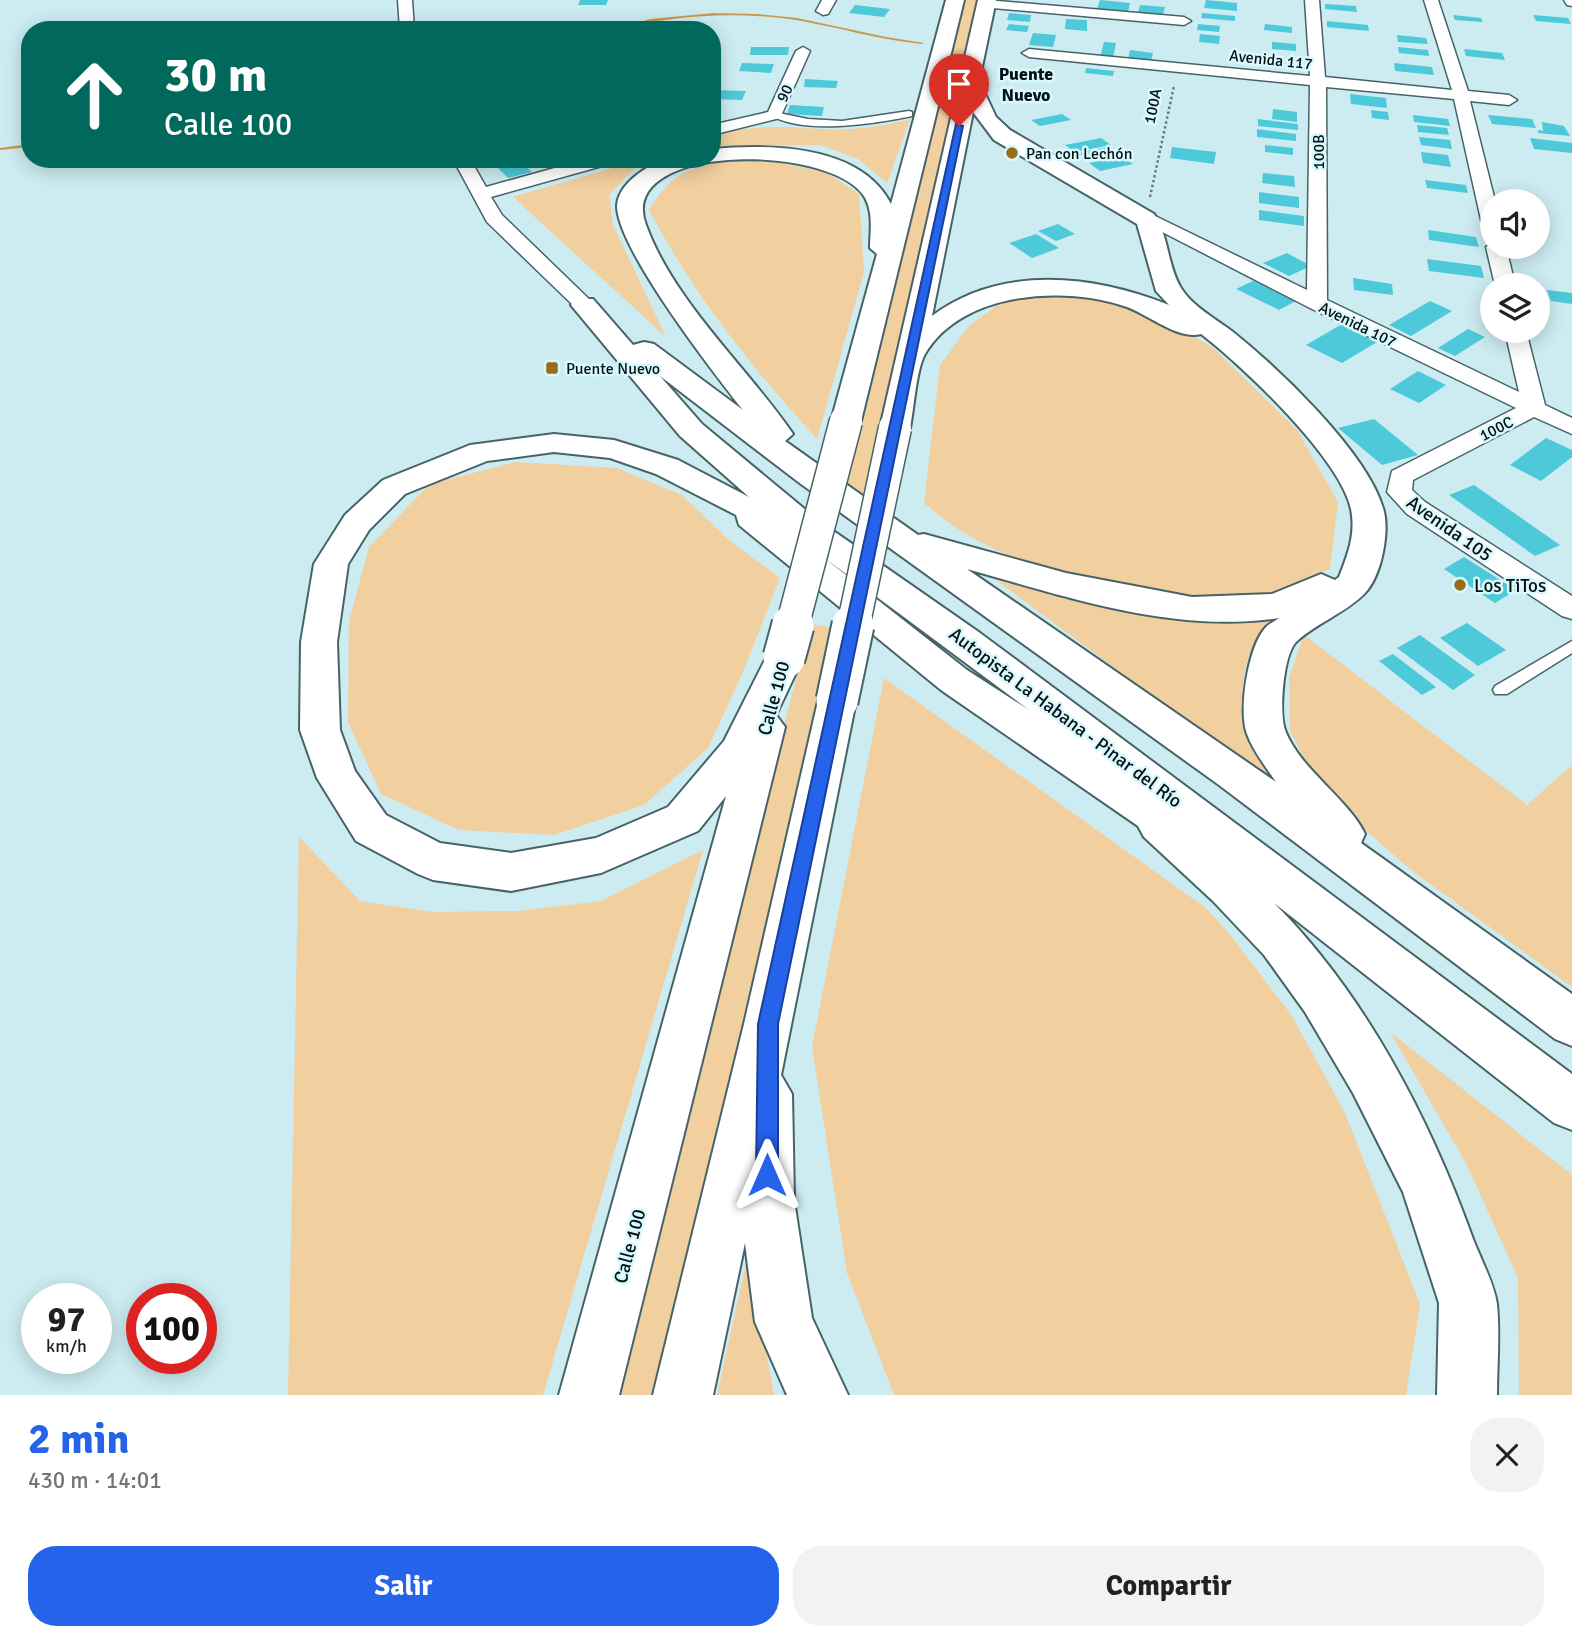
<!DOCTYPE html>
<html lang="es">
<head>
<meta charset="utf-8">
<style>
  body { margin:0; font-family:Signika,sans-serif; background:#f2f2f2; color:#202124; height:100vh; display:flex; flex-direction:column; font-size:26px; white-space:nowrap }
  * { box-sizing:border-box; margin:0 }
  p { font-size:23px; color:#757577 }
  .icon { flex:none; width:38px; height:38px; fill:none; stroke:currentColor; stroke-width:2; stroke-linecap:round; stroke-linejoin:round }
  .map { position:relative; height:1395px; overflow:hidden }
  .drawer { display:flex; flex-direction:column; background:#fff; flex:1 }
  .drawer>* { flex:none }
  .guide { position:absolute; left:21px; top:21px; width:700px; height:147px; border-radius:28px; box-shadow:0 4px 18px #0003; background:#00695c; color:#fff; overflow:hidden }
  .fabs { position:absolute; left:1480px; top:189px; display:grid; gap:14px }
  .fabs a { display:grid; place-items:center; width:70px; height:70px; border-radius:50%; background:#fff; box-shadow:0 4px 18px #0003; font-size:35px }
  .speed { position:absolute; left:21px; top:1283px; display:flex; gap:14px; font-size:35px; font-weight:700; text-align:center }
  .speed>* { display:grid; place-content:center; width:91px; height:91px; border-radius:50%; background:#fff; box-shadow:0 4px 18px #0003; line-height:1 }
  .speed small { font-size:18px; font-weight:400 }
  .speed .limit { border:10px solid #d22; background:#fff; color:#111 }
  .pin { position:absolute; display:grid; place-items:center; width:60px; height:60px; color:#fff; margin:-72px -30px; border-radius:50% 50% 50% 0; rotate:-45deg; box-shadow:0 0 7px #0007 }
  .pin .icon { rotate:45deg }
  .me { position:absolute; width:77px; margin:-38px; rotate:0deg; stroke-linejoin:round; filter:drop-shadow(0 0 5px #0008) }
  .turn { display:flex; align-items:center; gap:24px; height:147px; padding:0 28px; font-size:32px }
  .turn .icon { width:91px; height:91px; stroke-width:2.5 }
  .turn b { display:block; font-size:49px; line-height:60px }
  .round { display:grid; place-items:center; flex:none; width:74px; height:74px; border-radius:28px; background:#f2f2f2 }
  .summary { display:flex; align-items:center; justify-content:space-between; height:119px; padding:0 28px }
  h1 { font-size:42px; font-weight:700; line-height:52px; color:#2563eb }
  .action { display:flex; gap:14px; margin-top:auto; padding:14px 28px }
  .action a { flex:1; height:80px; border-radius:28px; background:#2563eb; color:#fff; font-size:28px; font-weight:700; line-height:80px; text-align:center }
  .action a+a { background:#f2f2f2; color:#202124 }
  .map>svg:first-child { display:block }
  .green { fill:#f1cf9e }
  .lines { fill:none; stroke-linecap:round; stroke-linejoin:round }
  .stream { fill:#c9984c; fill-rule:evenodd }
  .building { fill:#4dc9da }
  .lane-casing { stroke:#466368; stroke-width:3 }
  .street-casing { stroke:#466368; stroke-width:3 }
  .highway-casing { stroke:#466368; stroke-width:4 }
  .path { stroke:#657a7d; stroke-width:2.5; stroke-dasharray:2.5 2.5; stroke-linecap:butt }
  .lane { fill:#fff; fill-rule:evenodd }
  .street { fill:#fff; fill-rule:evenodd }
  .highway { fill:#fff; fill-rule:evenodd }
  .highway-bridge-far1-casing { stroke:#466368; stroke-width:35; stroke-linecap:butt }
  .highway-bridge-casing { stroke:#466368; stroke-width:45; stroke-linecap:butt }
  .highway-bridge-far1 { stroke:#fff; stroke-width:32 }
  .highway-bridge { stroke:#fff; stroke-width:41 }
  .route { fill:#2563eb; stroke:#184099; stroke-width:2 }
  .poi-dot { fill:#996c1b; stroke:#d9f9fe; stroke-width:2.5 }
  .labels { text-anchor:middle; stroke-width:5; stroke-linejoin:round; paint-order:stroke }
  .far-street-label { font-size:16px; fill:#061113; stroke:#d9f9fe }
  .far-poi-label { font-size:16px; fill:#061113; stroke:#d9f9fe; text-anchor:start }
  .far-neighbourhood-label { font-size:18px; font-weight:bold; fill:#061113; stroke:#d9f9fe }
  .street-label { font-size:19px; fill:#061113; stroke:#d9f9fe }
  .poi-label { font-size:19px; fill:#061113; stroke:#d9f9fe; text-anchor:start }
</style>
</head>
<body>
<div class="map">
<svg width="1572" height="1395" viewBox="0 0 1572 1395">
  <rect width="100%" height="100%" fill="#ccecf1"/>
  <g class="green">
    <path d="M 962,0 L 979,0 L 864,497 L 844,484 Z"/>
    <path d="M 910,120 L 887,183 L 858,159 L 821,145 L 712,146 L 712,137 C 765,119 799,131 851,129 C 871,128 891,123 910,120 Z"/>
    <path d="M 644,159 L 609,195 L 613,225 L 666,337 L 513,197 Z"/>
    <path d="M 724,160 L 769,160 L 827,173 L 859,194 L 864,272 L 817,439 C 752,368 694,295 649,210 C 671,174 685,170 724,160 Z"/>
    <path d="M 1042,294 L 1082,294 L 1120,301 L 1171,323 L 1212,347 L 1297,430 L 1338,502 L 1330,569 C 1310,577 1288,590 1266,596 C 1182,616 1041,578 968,535 C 952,526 938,514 924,503 L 940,365 L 969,326 L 1002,302 Z"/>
    <path d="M 516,462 L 617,468 L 682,495 L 731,542 L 780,578 L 742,674 L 708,748 L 644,805 L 554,835 L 459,830 L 381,794 L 348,722 L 349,621 L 369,547 L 430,484 Z"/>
    <path d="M 976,565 L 1279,617 C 1270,628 1253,642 1249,655 C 1233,701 1253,744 1272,785 Z"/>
    <path d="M 810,624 L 837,628 L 790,838 L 656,1395 L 614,1395 Z"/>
    <path d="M 1304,635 L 1527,805 L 1572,765 L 1572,987 L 1411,870 L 1321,791 L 1290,731 L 1289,677 Z"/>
    <path d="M 884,678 L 1206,908 L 1232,937 L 1292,1016 L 1345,1113 L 1420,1304 L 1406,1395 L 894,1395 L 847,1273 L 812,1047 Z"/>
    <path d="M 299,837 L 360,901 L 433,912 L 519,911 L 601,901 L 703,850 L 543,1395 L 288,1395 Z"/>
    <path d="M 1390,1032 L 1572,1175 L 1572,1395 L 1519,1395 L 1518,1278 L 1467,1165 Z"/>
    <path d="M 748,1254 L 774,1395 L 717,1395 Z"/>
  </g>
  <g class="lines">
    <g class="stream">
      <path d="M 714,13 L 757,14 L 797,18 L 886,37 L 924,43 L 922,44 C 879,40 838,27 796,20 C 735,11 674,15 615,30 L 607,30 L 651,19 Z"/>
      <path d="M 30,144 L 30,147 L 0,150 L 0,148 Z"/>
    </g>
  </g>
  <g class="building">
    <path d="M 580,0 L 608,0 L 606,5 L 578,5 Z"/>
    <path d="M 1100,0 L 1130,3 L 1128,12 L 1097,9 Z"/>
    <path d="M 1206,0 L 1237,3 L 1237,11 L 1204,8 Z"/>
    <path d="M 1325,4 L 1356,6 L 1357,12 L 1325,9 Z"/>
    <path d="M 855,5 L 890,9 L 884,17 L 849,13 Z"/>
    <path d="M 1140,5 L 1165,7 L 1163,15 L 1138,13 Z"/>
    <path d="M 1009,13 L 1031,15 L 1030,22 L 1007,20 Z"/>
    <path d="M 1202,13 L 1235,16 L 1235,21 L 1201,18 Z"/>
    <path d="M 1453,15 L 1481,18 L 1483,22 L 1455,20 Z"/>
    <path d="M 1533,15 L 1568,18 L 1571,24 L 1536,21 Z"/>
    <path d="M 1066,19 L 1087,20 L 1087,31 L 1065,29 Z"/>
    <path d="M 1327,21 L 1368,25 L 1369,31 L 1327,27 Z"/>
    <path d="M 1009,24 L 1029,26 L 1027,32 L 1006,30 Z"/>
    <path d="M 1198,24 L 1220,26 L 1219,32 L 1197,30 Z"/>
    <path d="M 1265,24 L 1292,27 L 1292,33 L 1264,30 Z"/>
    <path d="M 1033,33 L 1056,35 L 1053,47 L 1029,45 Z"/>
    <path d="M 1200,34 L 1220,36 L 1219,44 L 1199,42 Z"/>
    <path d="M 1397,35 L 1426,38 L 1428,44 L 1398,42 Z"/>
    <path d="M 1104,42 L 1116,43 L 1113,58 L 1100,57 Z"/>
    <path d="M 1272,42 L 1296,44 L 1296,51 L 1272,49 Z"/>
    <path d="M 751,47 L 789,47 L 788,55 L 750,55 Z"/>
    <path d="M 1398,47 L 1428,50 L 1429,56 L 1399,53 Z"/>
    <path d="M 1464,49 L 1502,53 L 1505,60 L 1466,56 Z"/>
    <path d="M 1130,50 L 1153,53 L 1151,62 L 1128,60 Z"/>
    <path d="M 742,63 L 774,64 L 771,73 L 739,71 Z"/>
    <path d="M 1394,63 L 1432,67 L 1434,75 L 1395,71 Z"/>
    <path d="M 1086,68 L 1114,71 L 1113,76 L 1085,73 Z"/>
    <path d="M 805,79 L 838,81 L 836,88 L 804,87 Z"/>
    <path d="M 712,90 L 746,91 L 742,100 L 712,99 Z"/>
    <path d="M 1350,94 L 1386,98 L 1387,108 L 1351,104 Z"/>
    <path d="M 790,105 L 824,107 L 822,116 L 787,114 Z"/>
    <path d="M 1273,109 L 1297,112 L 1297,122 L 1272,119 Z"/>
    <path d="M 1371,110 L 1388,112 L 1389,120 L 1372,118 Z"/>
    <path d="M 1062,114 L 1071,120 L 1040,126 L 1031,120 Z"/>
    <path d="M 1413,115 L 1448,119 L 1450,126 L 1414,122 Z"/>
    <path d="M 1488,115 L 1532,119 L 1536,128 L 1492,124 Z"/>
    <path d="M 1258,119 L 1298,124 L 1298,130 L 1258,126 Z"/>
    <path d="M 1542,122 L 1564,126 L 1570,136 L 1538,133 L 1538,130 L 1543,131 Z"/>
    <path d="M 1417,125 L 1447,128 L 1449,135 L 1418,132 Z"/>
    <path d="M 1257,129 L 1296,134 L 1296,141 L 1257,137 Z"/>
    <path d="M 1419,137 L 1450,140 L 1452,149 L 1421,145 Z"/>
    <path d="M 1101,138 L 1111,145 L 1075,152 L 1065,145 Z"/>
    <path d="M 1530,138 L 1572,143 L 1572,153 L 1534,149 Z"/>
    <path d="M 1265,145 L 1293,148 L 1293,155 L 1265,152 Z"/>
    <path d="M 1108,147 L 1120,154 L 1089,161 L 1078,153 Z"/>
    <path d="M 1172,147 L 1216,152 L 1214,164 L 1170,158 Z"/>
    <path d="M 1421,152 L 1448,155 L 1451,167 L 1423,163 Z"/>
    <path d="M 1121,157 L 1133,164 L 1100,171 L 1089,163 Z"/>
    <path d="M 528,159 L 553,159 L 557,164 L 537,168 Z"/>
    <path d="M 520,161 L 532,172 L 508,178 L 496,166 Z"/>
    <path d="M 1263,173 L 1294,176 L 1295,187 L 1262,183 Z"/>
    <path d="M 1425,180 L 1466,185 L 1468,193 L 1427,188 Z"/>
    <path d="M 1259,192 L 1299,197 L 1299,208 L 1259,203 Z"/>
    <path d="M 1259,210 L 1304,216 L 1304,226 L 1259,220 Z"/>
    <path d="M 1058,224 L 1075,234 L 1056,241 L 1038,231 Z"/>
    <path d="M 1428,230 L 1476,237 L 1479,247 L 1429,240 Z"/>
    <path d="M 1036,234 L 1059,248 L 1032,258 L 1009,243 Z"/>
    <path d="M 1287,253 L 1311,266 L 1289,276 L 1263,263 Z"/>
    <path d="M 1427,259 L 1481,266 L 1484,278 L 1429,271 Z"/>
    <path d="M 1353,278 L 1392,284 L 1393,295 L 1354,290 Z"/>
    <path d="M 1253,281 L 1296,301 L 1279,310 L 1236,289 Z"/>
    <path d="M 1547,290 L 1572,293 L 1572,304 L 1551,301 Z"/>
    <path d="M 1430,301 L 1452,311 L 1411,336 L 1389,325 Z"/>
    <path d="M 1342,324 L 1377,342 L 1342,363 L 1306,345 Z"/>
    <path d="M 1468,329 L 1485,337 L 1455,356 L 1438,348 Z"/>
    <path d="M 1418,371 L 1446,385 L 1419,403 L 1390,389 Z"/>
    <path d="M 1374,419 L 1418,455 L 1382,465 L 1338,428 Z"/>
    <path d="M 1546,438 L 1572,450 L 1572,457 L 1541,481 L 1510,465 Z"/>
    <path d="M 1474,485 L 1560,545 L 1535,556 L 1449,495 Z"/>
    <path d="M 1464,557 L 1516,590 L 1495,603 L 1444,569 Z"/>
    <path d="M 1467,623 L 1506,650 L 1478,666 L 1440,638 Z"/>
    <path d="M 1420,635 L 1475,675 L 1453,690 L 1397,648 Z"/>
    <path d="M 1393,654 L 1436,687 L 1422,695 L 1379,661 Z"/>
  </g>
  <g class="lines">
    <g class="lane-casing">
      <g id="lane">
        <path d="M 909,111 L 912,112 L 912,116 C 874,124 804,135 770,115 L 774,112 L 808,119 L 842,121 Z"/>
        <path d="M 1572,641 L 1572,653 L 1507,694 L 1495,694 L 1493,690 L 1495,686 Z"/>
      </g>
    </g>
    <g class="street-casing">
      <g id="street">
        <path d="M 398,0 L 412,0 L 414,30 L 400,30 Z"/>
        <path d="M 822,0 L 836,0 L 828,14 L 823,15 L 816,11 Z"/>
        <path d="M 986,0 L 1184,17 L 1191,21 L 1184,25 L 981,7 L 979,4 Z"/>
        <path d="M 1305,0 L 1319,0 L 1325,77 L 1452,90 L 1424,0 L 1438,0 L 1468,91 L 1509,95 L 1517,100 L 1509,105 L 1470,101 L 1495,201 L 1493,239 L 1484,233 L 1454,99 L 1326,87 L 1327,300 L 1519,392 L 1505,331 L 1526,331 L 1545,405 L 1572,418 L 1572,434 L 1534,417 L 1413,480 L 1412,490 L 1425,502 L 1572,596 L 1572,619 L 1562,616 L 1407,514 L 1387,492 L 1392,471 L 1516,408 L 1310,308 L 1137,219 L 1146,213 L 1153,215 L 1307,290 L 1310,85 L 1029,57 L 1022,53 L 1029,49 L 1310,76 Z"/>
        <path d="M 1564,0 L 1572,0 L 1572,6 L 1567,5 Z"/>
        <path d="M 803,47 L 810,51 L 780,118 L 712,135 L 712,125 L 768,112 L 796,51 Z"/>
        <path d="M 453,159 L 470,159 L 486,187 L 587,159 L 615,159 L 613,163 L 491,197 L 502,215 L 591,301 L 594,305 L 591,309 L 577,309 L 487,222 Z"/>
        <path d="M 1493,242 L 1493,247 L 1506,247 L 1515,285 L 1495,285 L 1486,247 Z"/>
      </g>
    </g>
    <g class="highway-casing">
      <g id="highway">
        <path d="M 946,0 L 964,0 L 861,421 L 857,427 L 846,430 L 835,427 L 831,421 L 877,254 L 870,248 C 870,230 874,213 864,196 C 829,143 615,143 646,225 C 674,302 748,368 793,434 L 785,441 L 918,535 L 924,534 L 1066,573 L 1192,597 L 1272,594 L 1321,574 L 1335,580 L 1339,577 C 1348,554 1356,534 1351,509 C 1340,458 1243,366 1201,334 C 1178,340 1149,315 1127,307 C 1066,285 962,291 925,354 C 916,370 914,409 910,428 L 906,434 L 895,437 L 884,434 L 880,428 L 978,0 L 996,0 L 979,81 L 996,117 L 1010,130 L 1154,214 C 1169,236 1167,265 1181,288 C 1192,306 1216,319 1233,332 C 1279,369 1366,451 1383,508 C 1390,530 1382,575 1365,593 C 1346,613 1316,623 1296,642 C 1283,656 1279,712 1285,730 C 1299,768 1349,800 1365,834 L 1361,843 L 1572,994 L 1572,1046 L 1555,1039 L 1219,785 L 801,484 L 660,376 L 702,424 L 819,521 L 980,633 L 1572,1074 L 1572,1130 L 1554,1123 L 1274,903 C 1365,994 1430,1119 1473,1239 C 1481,1260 1494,1283 1497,1304 C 1500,1334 1497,1366 1497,1395 L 1437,1395 L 1439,1303 L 1403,1192 L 1353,1093 L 1305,1012 L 1264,955 L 1213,901 L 1144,837 L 1138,826 L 941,690 L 739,525 L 736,515 L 656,474 L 610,458 L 554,452 L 487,461 L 405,494 L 369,530 L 348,564 L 337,642 L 340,730 L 355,771 L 386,815 L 440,843 L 511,853 L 596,838 L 668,807 L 724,741 L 771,648 L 784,644 L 797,648 L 803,658 L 776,715 L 785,727 L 619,1395 L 559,1395 L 726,796 L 698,831 L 601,873 L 511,891 L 433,880 L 418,874 L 356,841 L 317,778 L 300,730 L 301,642 L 314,564 L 345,515 L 383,480 L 470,445 L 554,434 L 614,440 L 678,460 L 749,497 L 680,436 L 571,305 L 575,299 L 593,299 L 633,345 L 644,342 L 654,344 L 743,410 C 713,372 619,251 617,207 C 617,184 649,163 669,159 C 683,157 699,159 712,159 L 712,149 C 770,144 860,144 891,204 ZM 973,112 L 994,140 L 1137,224 L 1156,291 L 1169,305 C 1094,275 1001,264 932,316 ZM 823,557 L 1029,710 L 967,670 ZM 967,569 C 1067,597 1174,634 1279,618 C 1275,621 1269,624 1266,627 C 1248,646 1238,711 1247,734 C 1253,751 1266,767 1276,782 Z"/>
        <path d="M 837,686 L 851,691 L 856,701 L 781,1075 L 792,1094 L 794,1200 L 812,1318 L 848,1395 L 787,1395 L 755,1322 L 745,1243 L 713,1395 L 653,1395 L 744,1024 L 818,701 L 823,691 Z"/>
      </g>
    </g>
    <path class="path" d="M 1150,197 L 1174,86"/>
    <use href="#lane" class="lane"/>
    <use href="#street" class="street"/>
    <use href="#highway" class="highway"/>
    <g class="highway-bridge-far1-casing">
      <g id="highway-bridge-far1">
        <path d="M 792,627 L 846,421"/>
        <path d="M 853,627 L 895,428"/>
      </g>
    </g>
    <g class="highway-bridge-casing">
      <g id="highway-bridge">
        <path d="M 784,658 L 793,625"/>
        <path d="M 837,701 L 853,625"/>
      </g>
    </g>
    <use href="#highway-bridge-far1" class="highway-bridge-far1"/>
    <use href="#highway-bridge" class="highway-bridge"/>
  </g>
  <path class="route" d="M 956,124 L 963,126 L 778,1024 L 778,1175 L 775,1183 L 767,1186 L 759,1183 L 756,1175 L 758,1024 Z"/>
  <g class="poi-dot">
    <circle cx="1012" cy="153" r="7"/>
    <rect x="545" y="361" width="14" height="14" rx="3.5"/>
    <circle cx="1460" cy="585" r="7"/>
  </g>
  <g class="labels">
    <g class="far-street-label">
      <text transform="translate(1271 59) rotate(6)" y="6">Avenida 117</text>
      <text transform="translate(784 93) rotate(-65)" y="6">90</text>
      <text transform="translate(1152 106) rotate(-78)" y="6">100A</text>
      <text transform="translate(1318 152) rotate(-90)" y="6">100B</text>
      <text transform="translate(1358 324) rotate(26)" y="6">Avenida 107</text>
      <text transform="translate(1496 428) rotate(-27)" y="6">100C</text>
    </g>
    <g class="far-poi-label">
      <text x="1026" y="159">Pan con Lechón</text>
      <text x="566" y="374">Puente Nuevo</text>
    </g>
    <g class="far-neighbourhood-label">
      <text x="1026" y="80">Puente<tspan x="1026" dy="21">Nuevo</tspan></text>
    </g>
    <g class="street-label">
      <text transform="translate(1450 528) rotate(35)" y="7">Avenida 105</text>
      <text transform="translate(773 698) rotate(-75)" y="7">Calle 100</text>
      <text transform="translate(1066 717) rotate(37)" y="7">Autopista La Habana - Pinar del Río</text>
      <text transform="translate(629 1246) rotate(-75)" y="7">Calle 100</text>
    </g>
    <g class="poi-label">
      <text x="1474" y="592">Los TiTos</text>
    </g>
  </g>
</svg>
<div class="fabs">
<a><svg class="icon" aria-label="sound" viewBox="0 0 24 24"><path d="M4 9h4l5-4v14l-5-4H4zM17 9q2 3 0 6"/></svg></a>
<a><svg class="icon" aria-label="layers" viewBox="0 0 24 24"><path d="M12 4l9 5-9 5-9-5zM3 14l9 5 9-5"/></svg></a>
</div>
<div class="speed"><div>97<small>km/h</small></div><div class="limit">100</div></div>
<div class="pin" style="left:959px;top:126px;background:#d93025"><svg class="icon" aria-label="arrive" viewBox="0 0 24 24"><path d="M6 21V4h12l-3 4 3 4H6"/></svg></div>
<svg class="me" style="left:767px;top:1175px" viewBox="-20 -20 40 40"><path d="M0-17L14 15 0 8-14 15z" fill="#2563eb" stroke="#fff" stroke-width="4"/></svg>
<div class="guide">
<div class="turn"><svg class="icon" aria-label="ahead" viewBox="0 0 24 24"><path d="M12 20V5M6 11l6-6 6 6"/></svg><div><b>30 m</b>Calle 100</div></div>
</div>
</div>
<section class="drawer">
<div class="summary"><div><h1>2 min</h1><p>430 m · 14:01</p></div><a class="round"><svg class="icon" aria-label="close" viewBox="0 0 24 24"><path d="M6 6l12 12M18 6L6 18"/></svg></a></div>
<div class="action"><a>Salir</a><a>Compartir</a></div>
</section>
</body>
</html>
